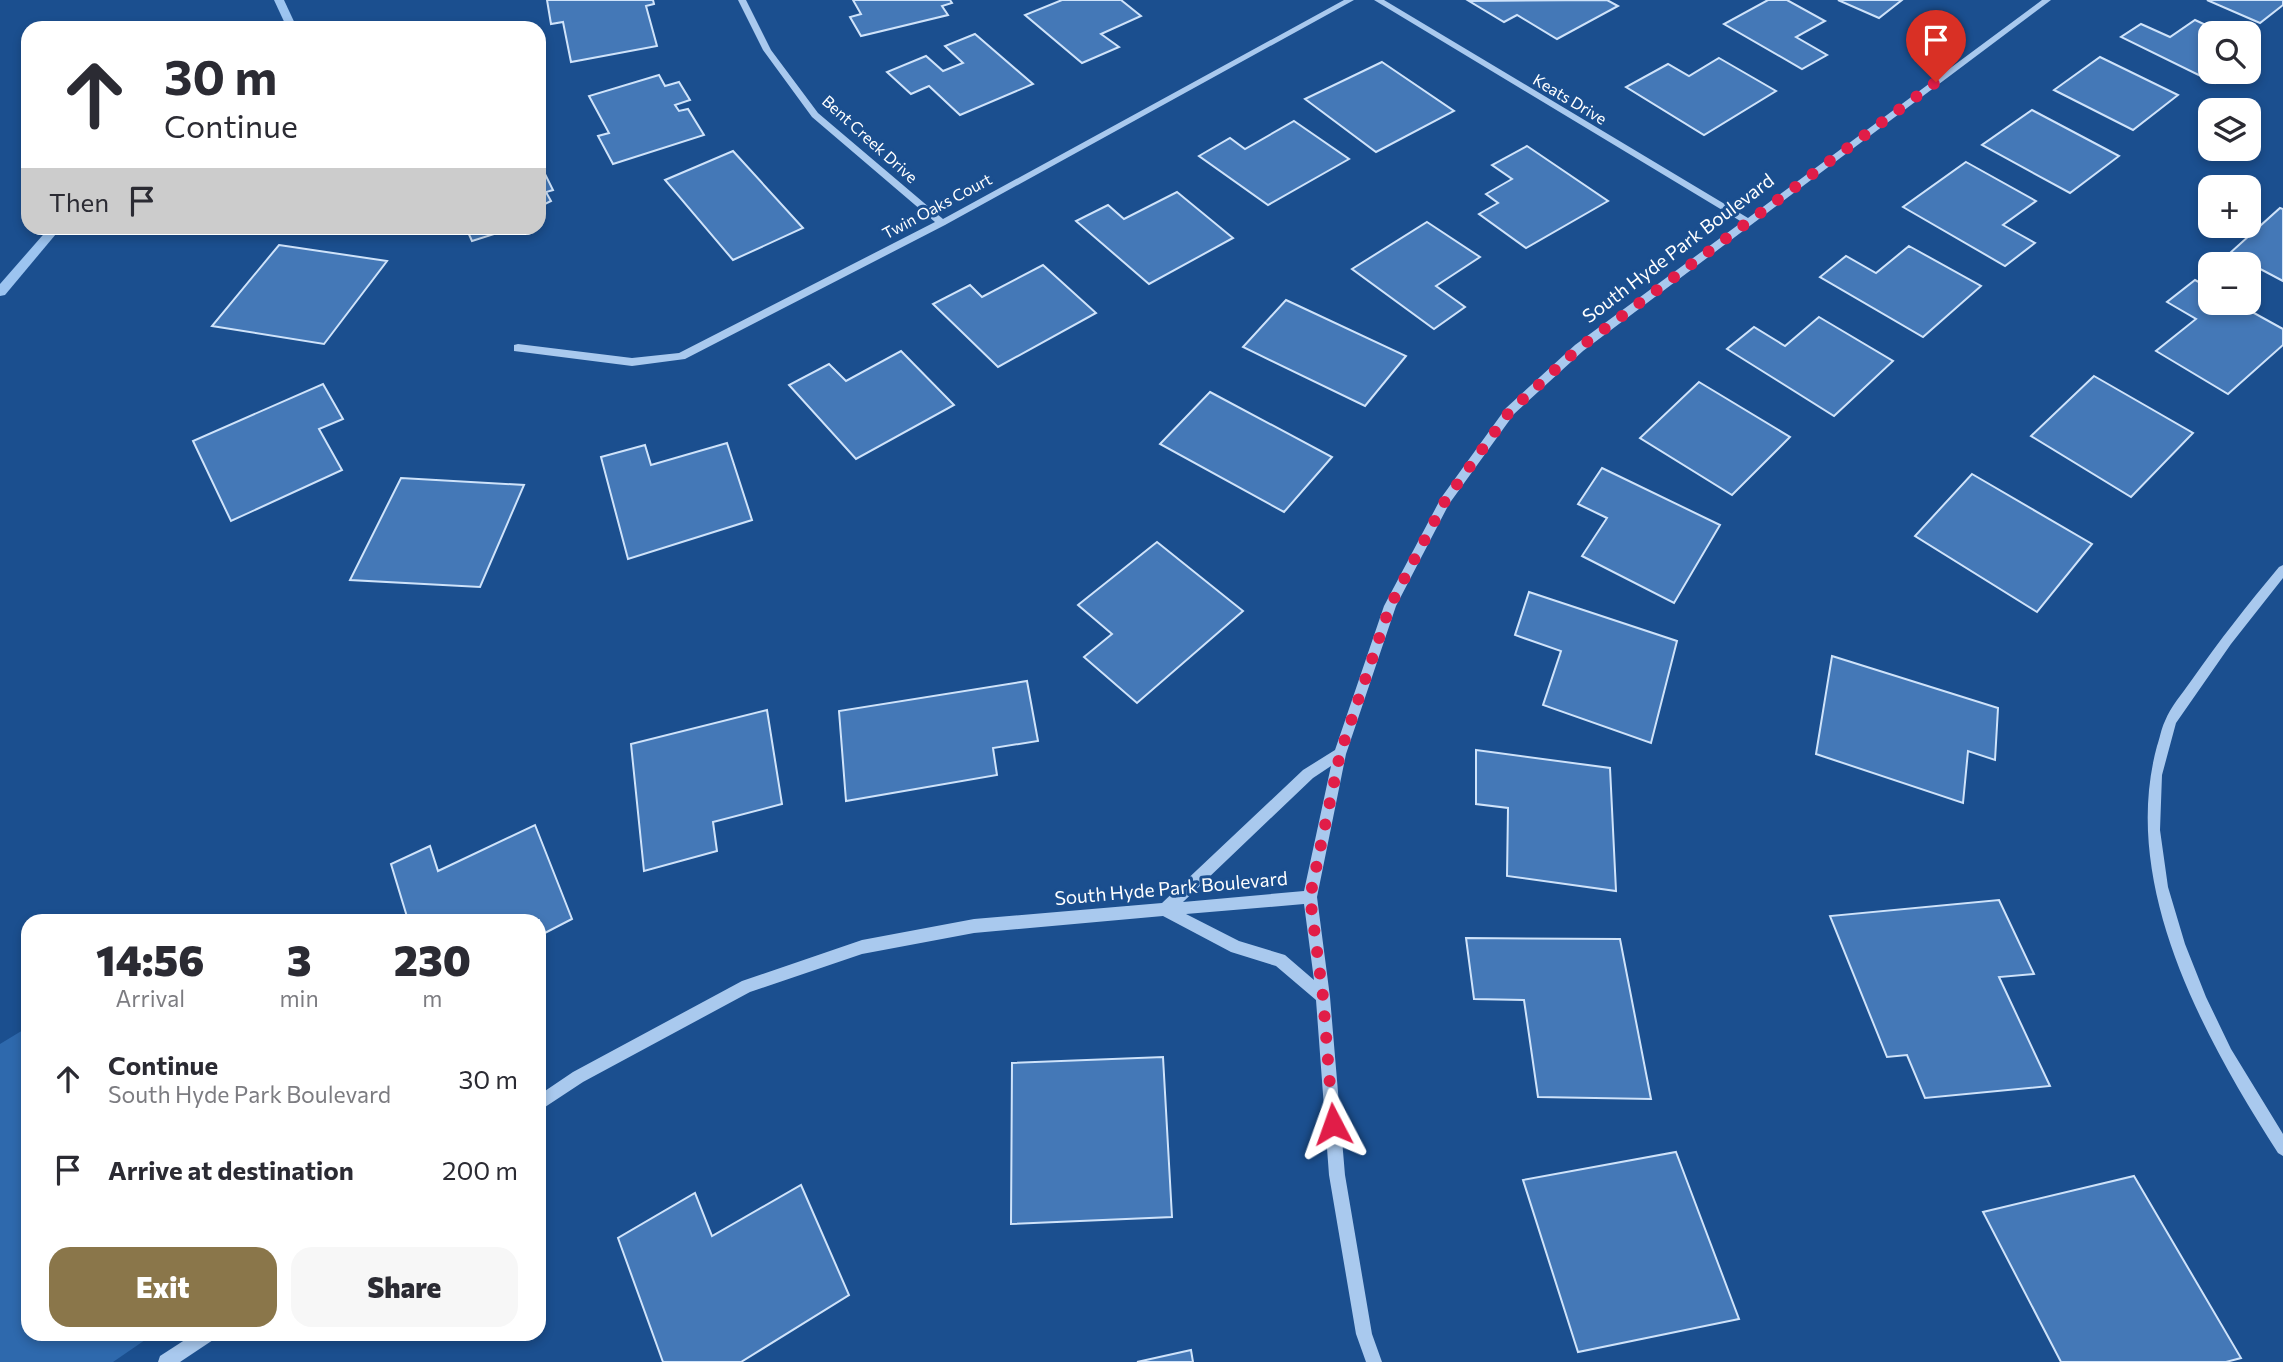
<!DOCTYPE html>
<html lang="en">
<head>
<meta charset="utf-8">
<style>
  body { margin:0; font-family:Commissioner,sans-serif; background:#f7f7f7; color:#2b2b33; height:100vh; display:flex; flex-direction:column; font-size:26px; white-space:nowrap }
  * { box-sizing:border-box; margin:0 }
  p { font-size:23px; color:#7c7c81 }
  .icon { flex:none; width:38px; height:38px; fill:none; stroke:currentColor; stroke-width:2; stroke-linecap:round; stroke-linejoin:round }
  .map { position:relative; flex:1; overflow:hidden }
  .side { position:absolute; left:21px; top:914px; width:525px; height:427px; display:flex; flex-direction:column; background:#fff; border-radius:21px; box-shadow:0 4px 10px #0003 }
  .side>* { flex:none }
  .top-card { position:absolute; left:21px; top:21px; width:525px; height:214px; border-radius:21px; box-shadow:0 4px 10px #0003; background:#fff; color:#2b2b33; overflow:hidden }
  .controls { position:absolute; left:2198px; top:21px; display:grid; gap:14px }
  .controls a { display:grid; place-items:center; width:63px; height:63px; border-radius:14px; background:#fff; box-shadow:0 4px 10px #0003; font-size:35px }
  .pin { position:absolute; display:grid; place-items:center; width:60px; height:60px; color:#fff; margin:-72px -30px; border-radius:50% 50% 50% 0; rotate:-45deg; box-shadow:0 0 7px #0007 }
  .pin .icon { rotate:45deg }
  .me { position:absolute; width:77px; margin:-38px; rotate:356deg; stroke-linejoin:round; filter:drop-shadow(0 0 5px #0008) }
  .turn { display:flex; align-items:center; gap:24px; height:147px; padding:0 28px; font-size:32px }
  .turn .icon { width:91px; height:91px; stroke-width:2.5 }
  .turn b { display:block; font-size:49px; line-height:60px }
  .then { display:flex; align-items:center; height:66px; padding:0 28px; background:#0003; gap:14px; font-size:26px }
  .eta { display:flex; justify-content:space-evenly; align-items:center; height:119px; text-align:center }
  .eta b { font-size:42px; font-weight:800; line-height:49px }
  .cta { display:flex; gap:14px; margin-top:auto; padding:14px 28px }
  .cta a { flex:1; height:80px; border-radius:21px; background:#8a764a; color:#fff; font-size:28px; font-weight:800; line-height:80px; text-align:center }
  .cta a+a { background:#f7f7f7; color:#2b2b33 }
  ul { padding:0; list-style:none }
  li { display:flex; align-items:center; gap:21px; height:91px; padding:0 28px }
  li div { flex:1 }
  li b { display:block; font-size:26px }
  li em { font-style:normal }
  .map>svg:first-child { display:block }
  .green { fill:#2e69ad }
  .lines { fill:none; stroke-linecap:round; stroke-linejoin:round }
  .stream { fill:#9cc4f0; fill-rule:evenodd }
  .building { fill:#4478b7; stroke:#cfe3fa; stroke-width:2 }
  .minor { fill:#a9c9ee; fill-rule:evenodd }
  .route { stroke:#e11d48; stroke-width:12; stroke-dasharray:0 21.6 }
  .labels { text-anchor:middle; stroke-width:6; stroke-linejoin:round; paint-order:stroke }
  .far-street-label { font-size:16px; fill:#fff; stroke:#1b4f8f }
  .street-label { font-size:19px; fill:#fff; stroke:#1b4f8f }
</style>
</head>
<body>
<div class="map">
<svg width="2283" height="1362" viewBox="0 0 2283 1362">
  <rect width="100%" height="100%" fill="#1b4f8f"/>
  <path class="green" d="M 28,1027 L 28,1334 L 142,1334 L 145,1340 L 113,1362 L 0,1362 L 0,1044 Z"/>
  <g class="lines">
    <g class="stream">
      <path d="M 274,0 L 284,0 L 297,28 L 287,28 Z"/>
      <path d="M 49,228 L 61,228 L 5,295 L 0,296 L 0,284 Z"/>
    </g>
  </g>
  <g class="building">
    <path d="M 547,0 L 653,0 L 654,4 L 646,6 L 657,46 L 571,62 L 563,22 L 551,24 Z"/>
    <path d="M 853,0 L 950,0 L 952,3 L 942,6 L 948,15 L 861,36 L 850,17 L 861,14 Z"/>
    <path d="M 1062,0 L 1121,0 L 1141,16 L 1101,34 L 1119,47 L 1082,63 L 1025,15 Z"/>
    <path d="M 1607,0 L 1618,6 L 1557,39 L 1517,15 L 1504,22 L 1469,1 Z"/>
    <path d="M 1768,0 L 1787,0 L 1825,21 L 1796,37 L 1827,55 L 1802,69 L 1724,24 Z"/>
    <path d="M 1838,0 L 1902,0 L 1879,18 Z"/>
    <path d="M 2207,0 L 2283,0 L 2283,5 L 2260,23 Z"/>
    <path d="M 2195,20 L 2223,33 L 2210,33 L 2210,72 L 2230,72 L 2215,83 L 2121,37 L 2141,24 L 2170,37 Z"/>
    <path d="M 975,34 L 1033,84 L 960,115 L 929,86 L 911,94 L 887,72 L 926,56 L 943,71 L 963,63 L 945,46 Z"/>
    <path d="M 2100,57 L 2178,95 L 2133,130 L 2054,90 Z"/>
    <path d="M 1719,58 L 1776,91 L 1704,135 L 1626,87 L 1668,64 L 1689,76 Z"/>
    <path d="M 1382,62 L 1454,111 L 1376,152 L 1305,99 Z"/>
    <path d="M 659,75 L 665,86 L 679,82 L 690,100 L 675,105 L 679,111 L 688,109 L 704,135 L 613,164 L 598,136 L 609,133 L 589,96 Z"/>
    <path d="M 2032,110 L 2119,156 L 2070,193 L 1982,145 Z"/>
    <path d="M 1294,121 L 1349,159 L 1268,205 L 1199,156 L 1230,138 L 1245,149 Z"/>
    <path d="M 1527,146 L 1608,201 L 1526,248 L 1479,214 L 1498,203 L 1486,194 L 1512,179 L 1492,165 Z"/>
    <path d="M 733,151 L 803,228 L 733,260 L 665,180 Z"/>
    <path d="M 539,162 L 553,190 L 546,192 L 551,201 L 539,207 Z"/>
    <path d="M 1966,162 L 2036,201 L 2003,225 L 2035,243 L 2005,266 L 1903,207 Z"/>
    <path d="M 1177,192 L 1233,238 L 1149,284 L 1076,221 L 1108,205 L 1124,219 Z"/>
    <path d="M 2280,208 L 2283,209 L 2283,281 L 2230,253 Z"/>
    <path d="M 1427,222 L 1480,257 L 1436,286 L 1465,307 L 1434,329 L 1352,269 Z"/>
    <path d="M 466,228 L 513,228 L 472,241 Z"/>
    <path d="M 279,245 L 387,261 L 324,344 L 212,326 Z"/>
    <path d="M 1909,246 L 1981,286 L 1923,337 L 1820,277 L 1846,256 L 1876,273 Z"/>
    <path d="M 1043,265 L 1096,313 L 998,367 L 933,304 L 970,285 L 982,297 Z"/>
    <path d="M 2195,280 L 2210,288 L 2210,303 L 2236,303 L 2283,329 L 2283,345 L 2228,394 L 2156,351 L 2196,319 L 2167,302 Z"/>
    <path d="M 1286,300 L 1406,356 L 1365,406 L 1243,347 Z"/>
    <path d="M 1819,317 L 1893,361 L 1834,416 L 1727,349 L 1754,327 L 1785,346 Z"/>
    <path d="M 901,351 L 954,405 L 856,459 L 789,385 L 829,364 L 846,381 Z"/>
    <path d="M 2094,376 L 2193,433 L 2131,497 L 2031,436 Z"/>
    <path d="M 1699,382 L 1790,437 L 1732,495 L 1640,438 Z"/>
    <path d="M 323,384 L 343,419 L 319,429 L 342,470 L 231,521 L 193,441 Z"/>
    <path d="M 1210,392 L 1332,457 L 1284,512 L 1160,444 Z"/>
    <path d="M 727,443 L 752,520 L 628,559 L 601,457 L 645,445 L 651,465 Z"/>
    <path d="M 1602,468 L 1720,525 L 1674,603 L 1582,556 L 1607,518 L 1578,504 Z"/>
    <path d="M 1972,474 L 2092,544 L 2037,612 L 1915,536 Z"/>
    <path d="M 401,478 L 524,485 L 480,587 L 350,580 Z"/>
    <path d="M 1157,542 L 1243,611 L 1137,703 L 1084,657 L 1112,634 L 1078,605 Z"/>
    <path d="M 1529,592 L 1677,641 L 1651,743 L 1543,705 L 1561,651 L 1515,635 Z"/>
    <path d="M 1832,656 L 1998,708 L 1995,760 L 1968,751 L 1963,803 L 1816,754 Z"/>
    <path d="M 1027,681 L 1038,741 L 993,748 L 997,775 L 846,801 L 839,711 Z"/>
    <path d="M 767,710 L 782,804 L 713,822 L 717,851 L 644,871 L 631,744 Z"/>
    <path d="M 1476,750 L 1610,768 L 1616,891 L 1507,876 L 1508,808 L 1476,804 Z"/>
    <path d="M 535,825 L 572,919 L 539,936 L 539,920 L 408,920 L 391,864 L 430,846 L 438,871 Z"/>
    <path d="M 1999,900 L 2034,974 L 1999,977 L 2050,1086 L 1925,1098 L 1907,1055 L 1887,1057 L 1830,916 Z"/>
    <path d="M 1466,938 L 1620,939 L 1651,1099 L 1538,1097 L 1524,1000 L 1474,999 Z"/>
    <path d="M 1163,1057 L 1172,1217 L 1011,1224 L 1012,1063 Z"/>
    <path d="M 1676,1152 L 1739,1319 L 1578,1352 L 1523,1180 Z"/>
    <path d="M 2134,1176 L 2241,1358 L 2226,1362 L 2061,1362 L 1983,1212 Z"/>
    <path d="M 801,1185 L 849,1295 L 741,1362 L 663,1362 L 618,1238 L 695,1193 L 712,1236 Z"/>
    <path d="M 1191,1350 L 1193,1362 L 1137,1362 Z"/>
  </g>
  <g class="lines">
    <g class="minor">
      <path d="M 738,0 L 746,0 L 771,50 L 818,113 L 943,219 L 1344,0 L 1354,0 L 945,225 L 685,359 L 632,366 L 514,351 L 514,345 L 518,344 L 632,358 L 679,353 L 935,222 L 812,117 L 763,50 Z"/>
      <path d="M 1374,0 L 1384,0 L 1748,218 L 2042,0 L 2051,0 L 1583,351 L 1514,414 L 1449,504 L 1396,606 L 1346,754 L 1317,897 L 1330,997 L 1345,1175 L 1372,1334 L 1382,1362 L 1366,1362 L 1356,1334 L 1329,1175 L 1316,1000 L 1276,966 L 1231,952 L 1163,916 L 974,933 L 862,954 L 750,992 L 583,1082 L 539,1111 L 539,1095 L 573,1072 L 742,981 L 862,940 L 974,919 L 1162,903 L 1303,770 L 1335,750 L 1384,606 L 1441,498 L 1506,408 L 1575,345 L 1742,222 ZM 1331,766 L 1304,891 L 1183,902 L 1313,778 ZM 1304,904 L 1314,980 L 1285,955 L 1239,941 L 1186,914 Z"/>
      <path d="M 2283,565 L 2283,578 L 2231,644 L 2176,723 L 2162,775 L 2160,830 L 2168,887 L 2185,944 L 2206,997 L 2231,1049 L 2283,1134 L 2283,1156 L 2278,1153 C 2205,1039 2119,886 2157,746 C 2160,738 2161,729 2165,721 C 2171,706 2182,694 2191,681 C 2219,641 2248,604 2279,567 Z"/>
      <path d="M 194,1334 L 215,1334 L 213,1340 L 180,1362 L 158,1362 L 160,1356 Z"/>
    </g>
  </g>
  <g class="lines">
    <path class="route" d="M 1333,1124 L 1323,997 L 1310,897 L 1340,754 L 1390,606 L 1445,501 L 1510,411 L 1579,348 L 1936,82"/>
  </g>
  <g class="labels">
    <g class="far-street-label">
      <text transform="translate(1570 99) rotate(31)" y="6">Keats Drive</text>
      <text transform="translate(870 139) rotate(42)" y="6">Bent Creek Drive</text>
      <text transform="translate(937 206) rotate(-28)" y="6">Twin Oaks Court</text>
    </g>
    <g class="street-label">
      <text transform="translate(1678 248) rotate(-37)" y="7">South Hyde Park Boulevard</text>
      <text transform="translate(1171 888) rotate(-5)" y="7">South Hyde Park Boulevard</text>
    </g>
  </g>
</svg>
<div class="controls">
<a><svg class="icon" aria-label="search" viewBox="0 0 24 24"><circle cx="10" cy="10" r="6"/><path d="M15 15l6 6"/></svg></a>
<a><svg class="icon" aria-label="layers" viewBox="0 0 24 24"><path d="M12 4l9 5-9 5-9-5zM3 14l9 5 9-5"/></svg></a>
<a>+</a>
<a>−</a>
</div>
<div class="pin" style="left:1936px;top:82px;background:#d93025"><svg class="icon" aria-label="arrive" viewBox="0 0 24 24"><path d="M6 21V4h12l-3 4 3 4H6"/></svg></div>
<svg class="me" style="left:1333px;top:1124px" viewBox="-20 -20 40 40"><path d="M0-17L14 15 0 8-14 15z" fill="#e11d48" stroke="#fff" stroke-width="4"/></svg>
<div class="top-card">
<div class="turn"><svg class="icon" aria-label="ahead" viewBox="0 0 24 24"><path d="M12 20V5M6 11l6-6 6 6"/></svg><div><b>30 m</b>Continue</div></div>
<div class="then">Then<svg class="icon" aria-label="arrive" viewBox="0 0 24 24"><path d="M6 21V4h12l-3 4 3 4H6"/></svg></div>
</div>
<section class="side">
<div class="eta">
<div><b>14:56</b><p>Arrival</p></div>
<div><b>3</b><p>min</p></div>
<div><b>230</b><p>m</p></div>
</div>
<ul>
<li><svg class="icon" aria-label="ahead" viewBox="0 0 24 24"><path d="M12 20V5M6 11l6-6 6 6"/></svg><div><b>Continue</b><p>South Hyde Park Boulevard</p></div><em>30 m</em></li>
<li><svg class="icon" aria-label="arrive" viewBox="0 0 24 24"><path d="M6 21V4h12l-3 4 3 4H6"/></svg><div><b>Arrive at destination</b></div><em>200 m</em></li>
</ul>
<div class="cta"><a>Exit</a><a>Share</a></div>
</section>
</div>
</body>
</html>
